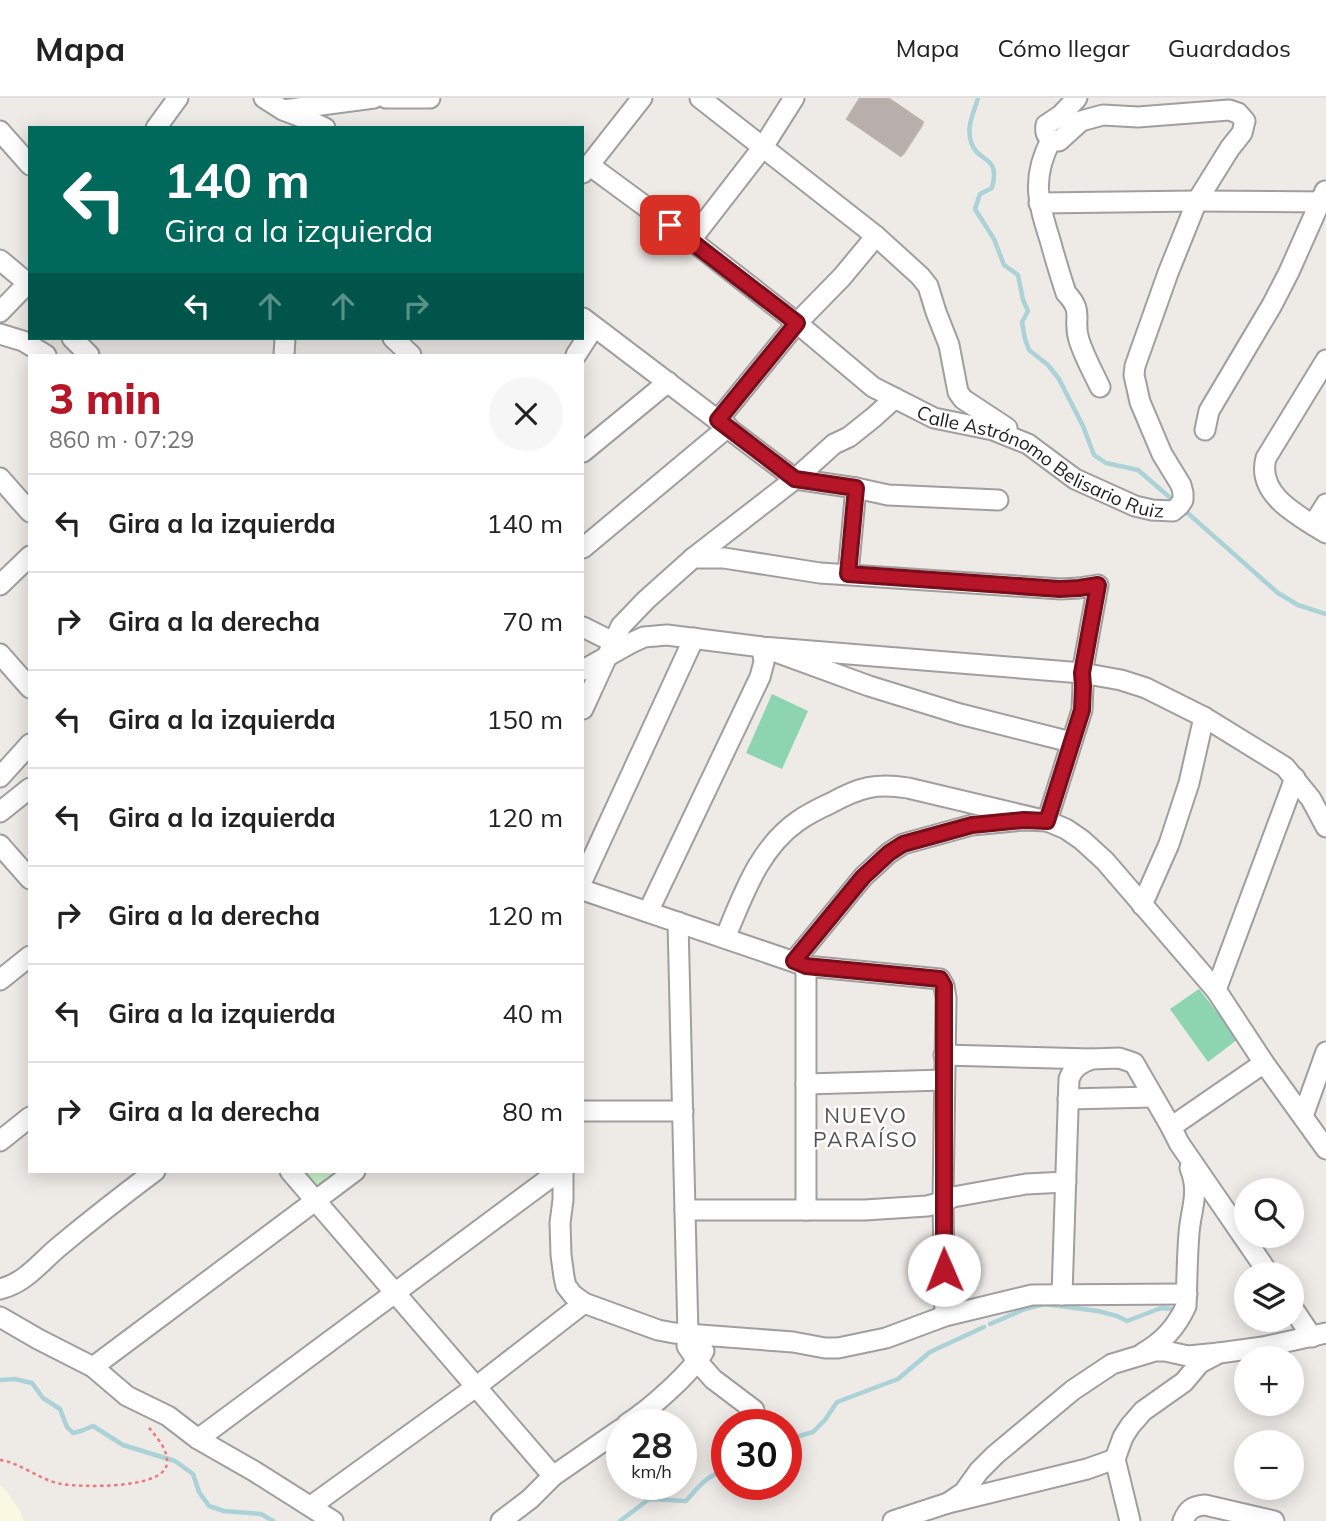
<!DOCTYPE html>
<html lang="es">
<head>
<meta charset="utf-8">
<style>
  body { margin:0; font-family:Mulish,sans-serif; background:#f6f6f6; color:#222; height:100vh; display:flex; flex-direction:column; font-size:26px; white-space:nowrap }
  * { box-sizing:border-box; margin:0 }
  p { font-size:23px; color:#767676 }
  .icon { flex:none; width:38px; height:38px; fill:none; stroke:currentColor; stroke-width:2; stroke-linecap:round; stroke-linejoin:round }
  .map { position:relative; flex:1; overflow:hidden }
  .details { position:absolute; left:28px; top:256px; width:556px; height:819px; display:flex; flex-direction:column; background:#fff; border-radius:0px; box-shadow:0 4px 18px #0003 }
  .details>* { flex:none }
  .banner { position:absolute; left:28px; top:28px; width:556px; height:214px; border-radius:0px; box-shadow:0 4px 18px #0003; background:#00695c; color:#fff; overflow:hidden }
  .fabs { position:absolute; left:1234px; top:1080px; display:grid; gap:14px }
  .fabs a { display:grid; place-items:center; width:70px; height:70px; border-radius:50%; background:#fff; box-shadow:0 4px 18px #0003; font-size:35px }
  .speed { position:absolute; left:606px; top:1311px; display:flex; gap:14px; font-size:35px; font-weight:700; text-align:center }
  .speed>* { display:grid; place-content:center; width:91px; height:91px; border-radius:50%; background:#fff; box-shadow:0 4px 18px #0003; line-height:1 }
  .speed small { font-size:18px; font-weight:400 }
  .speed .limit { border:10px solid #d22; background:#fff; color:#111 }
  .pin { position:absolute; display:grid; place-items:center; width:60px; height:60px; color:#fff; margin:-30px; border-radius:14px; box-shadow:0 4px 10px #0006 }
  .me { position:absolute; width:77px; margin:-38px; rotate:359deg; stroke-linejoin:round; filter:drop-shadow(0 0 5px #0008) }
  .turn { display:flex; align-items:center; gap:24px; height:147px; padding:0 21px; font-size:32px }
  .turn .icon { width:91px; height:91px; stroke-width:2.5 }
  .turn b { display:block; font-size:49px; line-height:60px }
  .lanes { display:flex; align-items:center; height:66px; padding:0 21px; background:#0003; justify-content:center; gap:35px; direction:ltr }
  .lanes .off { opacity:.35 }
  .round { display:grid; place-items:center; flex:none; width:74px; height:74px; border-radius:37px; background:#f6f6f6 }
  .headline { display:flex; align-items:center; justify-content:space-between; height:119px; padding:0 21px }
  h1 { font-size:42px; font-weight:800; line-height:52px; color:#b71628 }
  ul { padding:0; list-style:none }
  li { display:flex; align-items:center; gap:21px; height:98px; padding:0 21px; border-top:2px solid #e0e0e0 }
  li div { flex:1 }
  li b { display:block; font-size:26px }
  li em { font-style:normal }
  header { display:flex; align-items:center; gap:42px; box-sizing:border-box; height:98px; padding:0 35px; background:#fff; border-bottom:2px solid #e0e0e0 }
  header strong { font-size:33px }
  nav { display:flex; gap:38px; margin-inline-start:auto; font-size:24px }
  .map>svg:first-child { display:block }
  .education { fill:#fbf8e1 }
  .park { fill:#c9f3c7 }
  .pitch { fill:#8cd5b0 }
  .shadow { fill:#0003 }
  .lines { fill:none; stroke-linecap:round; stroke-linejoin:round }
  .stream { stroke:#abd2d7; stroke-width:4.5 }
  .building { fill:#b7afab; stroke:#beb0a9; stroke-width:2 }
  .minor-casing { stroke:#9f9f9f; stroke-width:23 }
  .path { stroke:#eb7a7b; stroke-width:2.5; stroke-dasharray:3.5 3.5; stroke-linecap:butt }
  .minor { stroke:#fff; stroke-width:19 }
  .route-casing { stroke:#770e1a; stroke-width:18 }
  .route { stroke:#b71628; stroke-width:12 }
  .labels { text-anchor:middle; stroke-width:5; stroke-linejoin:round; paint-order:stroke }
  .street-label { font-size:19px; fill:#1e1e1e; stroke:#fff }
  .neighbourhood-label { font-size:21px; letter-spacing:2px; fill:#515151; stroke:#fff }
</style>
</head>
<body>
<header>
<strong>Mapa</strong>
<nav><a>Mapa</a><a>Cómo llegar</a><a>Guardados</a></nav>
</header>
<div class="map">
<svg width="1326" height="1423" viewBox="0 0 1326 1423">
  <rect width="100%" height="100%" fill="#eeeae6"/>
  <path class="education" d="M 0,1387 L 4,1390 L 20,1413 L 24,1423 L 0,1423 Z"/>
  <path class="park" d="M 296,1073 L 348,1073 L 316,1093 Z"/>
  <g class="pitch">
    <path d="M 772,596 L 808,613 L 782,671 L 746,655 Z"/>
    <path d="M 1199,891 L 1238,941 L 1208,964 L 1170,911 Z"/>
  </g>
  <path class="shadow" d="M 862,0 L 885,0 L 924,26 L 904,57 L 849,20 Z"/>
  <g class="lines">
    <g class="stream">
      <path d="M 978,0 C 974,14 966,29 971,44 C 978,66 1001,56 992,90 L 980,96 L 975,111 L 994,141 L 1004,167 L 1018,177 L 1023,202 L 1028,213 L 1022,224 L 1025,241 L 1029,252 L 1048,267 L 1059,281 L 1083,328 L 1094,357 L 1106,365 L 1138,372 L 1175,404"/>
      <path d="M 1182,410 L 1278,495 L 1298,507 L 1326,516"/>
      <path d="M 990,1226 L 1025,1211 L 1044,1206 L 1098,1213 L 1117,1218 L 1127,1223 L 1161,1210 L 1172,1211"/>
      <path d="M 0,1282 L 15,1281 L 32,1285 L 43,1300 L 60,1311 L 67,1329 L 73,1335 L 81,1333 L 93,1328 L 123,1347 L 175,1363 L 193,1376 L 199,1394 L 209,1408 L 224,1413 L 261,1416 L 273,1423"/>
      <path d="M 786,1342 L 813,1334 L 825,1322 L 837,1304 L 898,1281 L 930,1254 L 984,1229"/>
      <path d="M 620,1423 L 649,1401 L 686,1403 C 699,1388 706,1378 726,1372"/>
    </g>
  </g>
  <path class="building" d="M 860,0 L 888,0 L 923,24 L 901,58 L 847,21 Z"/>
  <g class="lines">
    <g class="minor-casing">
      <g id="minor">
        <path d="M 264,0 L 283,12 L 304,20 L 325,30"/>
        <path d="M 386,0 L 430,0"/>
        <path d="M 700,0 L 876,138 L 920,178 L 928,188 L 936,214 L 949,247 L 958,294 L 963,301 L 1007,330"/>
        <path d="M 283,12 L 374,0"/>
        <path d="M 156,30 L 178,0"/>
        <path d="M 0,33 L 30,67"/>
        <path d="M 1051,42 C 1031,80 1038,104 1050,142 C 1055,160 1060,177 1066,195 C 1085,215 1072,220 1079,242 C 1084,258 1093,274 1100,289"/>
        <path id="s1" d="M 589,67 L 691,142 L 797,225 L 873,289 L 934,320 L 993,332 L 1028,346 L 1075,381 L 1135,408 L 1152,412 L 1173,413 L 1179,408 L 1183,402 L 1183,395 L 1181,387 L 1162,356 L 1140,304 L 1134,277 L 1135,268 L 1168,175 L 1197,103 L 1230,50 L 1242,35 L 1245,23 L 1238,15 L 1229,12 L 1138,19 L 1103,17 L 1081,23 L 1059,43 L 1051,42 C 1046,37 1045,34 1046,27 L 1061,17 L 1077,0"/>
        <path d="M 583,75 L 642,0"/>
        <path d="M 1039,105 L 1197,103 L 1326,104"/>
        <path d="M 691,142 L 763,49 L 794,0"/>
        <path d="M 0,162 L 30,187"/>
        <path d="M 0,214 L 30,183"/>
        <path d="M 583,220 L 795,381 L 856,390 L 888,397 L 998,402"/>
        <path d="M 0,236 L 23,243 L 46,257"/>
        <path d="M 72,240 L 89,257"/>
        <path d="M 393,240 L 411,257"/>
        <path d="M 284,257 L 285,240"/>
        <path d="M 576,257 L 594,229"/>
        <path d="M 1326,262 L 1266,360 C 1256,397 1299,418 1326,435"/>
        <path d="M 718,322 L 797,225 L 842,179 L 876,138"/>
        <path d="M 1205,332 L 1209,313 L 1272,207 L 1289,174 L 1325,93"/>
        <path d="M 583,354 L 668,284"/>
        <path d="M 0,380 L 30,414"/>
        <path d="M 1313,427 L 1326,406"/>
        <path d="M 583,450 L 728,329"/>
        <path d="M 693,460 L 724,460 L 820,475 L 986,486 L 1061,491 L 1079,490 L 1098,487 L 1082,575 L 1083,588 L 1082,612 L 1047,723 L 1024,722 L 972,727 L 903,746 L 889,755 L 863,779 L 794,863"/>
        <path d="M 848,476 L 856,390"/>
        <path d="M 0,487 L 30,458"/>
        <path d="M 583,529 L 613,544"/>
        <path d="M 0,556 L 30,590"/>
        <path d="M 583,572 L 633,544 L 644,539 L 667,537 L 762,549 L 1082,575 L 1121,582 L 1146,590 L 1204,619 L 1285,669 L 1311,701 L 1326,729"/>
        <path d="M 583,611 L 621,528 L 646,502 L 693,460 L 795,381 L 834,346 L 849,339 L 874,319 L 895,300"/>
        <path d="M 0,679 L 30,646"/>
        <path d="M 0,714 L 30,690"/>
        <path d="M 0,747 L 30,781"/>
        <path d="M 583,781 L 694,540"/>
        <path d="M 583,792 L 806,868 L 940,881 L 944,888 L 946,900 L 943,1104 L 945,1218"/>
        <path d="M 1142,807 L 1169,746 L 1189,685 L 1204,619"/>
        <path d="M 648,814 L 760,579 L 764,564 L 762,549 L 869,588 L 960,616 L 1071,644"/>
        <path d="M 678,824 L 688,1237 L 687,1248 L 698,1264 L 713,1281 L 754,1312"/>
        <path d="M 725,840 C 743,798 758,751 798,723 C 808,716 820,710 831,705 C 860,689 876,685 908,690 L 1047,723 L 1066,731 L 1082,742 L 1105,763 L 1216,892 L 1264,965 L 1326,1051"/>
        <path d="M 0,882 L 30,858"/>
        <path d="M 1216,892 L 1295,680"/>
        <path d="M 944,957 L 1091,961 L 1119,960 L 1134,965 L 1171,1029 L 1179,1045 L 1269,1176"/>
        <path d="M 806,986 L 944,982"/>
        <path d="M 1068,1001 L 1153,999"/>
        <path d="M 583,1013 L 683,1013"/>
        <path d="M 1303,1018 L 1326,954"/>
        <path d="M 1171,1029 L 1264,965"/>
        <path d="M 0,1043 L 30,1019"/>
        <path d="M 290,1073 L 553,1378"/>
        <path d="M 563,1073 L 563,1102 L 560,1125 L 561,1157 L 564,1179 L 566,1188 L 573,1197 L 584,1205 L 658,1232 L 674,1235 L 793,1244 L 825,1250 L 838,1250 L 886,1240 L 945,1218 L 1032,1197 L 1187,1196"/>
        <path d="M 685,1112 L 865,1112 L 927,1108 L 943,1104 L 953,1099 L 1026,1086 L 1066,1084"/>
        <path d="M 806,1112 L 806,868"/>
        <path d="M 0,1191 C 26,1185 41,1163 61,1147 C 91,1122 123,1097 155,1073"/>
        <path d="M 1062,1197 L 1069,981 C 1073,969 1080,966 1091,961"/>
        <path d="M 1292,1209 L 1312,1239"/>
        <path d="M 0,1219 L 38,1241 L 93,1269 L 127,1298 L 168,1318 L 198,1341 L 254,1373 L 333,1423"/>
        <path d="M 1143,1255 C 1163,1244 1177,1228 1186,1208 C 1187,1184 1187,1159 1189,1135 C 1191,1110 1200,1095 1190,1070"/>
        <path d="M 93,1269 L 355,1073"/>
        <path d="M 627,1326 C 650,1311 690,1276 704,1253"/>
        <path d="M 198,1341 L 551,1079"/>
        <path d="M 948,1405 L 964,1394 L 979,1373 L 995,1357 L 1073,1292 L 1112,1266 L 1155,1253 L 1165,1253 L 1188,1258 L 1219,1255"/>
        <path d="M 311,1408 L 477,1288 L 584,1205"/>
        <path d="M 501,1423 L 530,1401 L 553,1378 L 621,1331"/>
        <path d="M 893,1423 L 948,1405 L 1087,1371 L 1115,1361"/>
        <path d="M 1130,1423 L 1115,1361 L 1123,1339 L 1130,1328 L 1143,1313 L 1184,1284 L 1200,1265 L 1219,1255 L 1263,1249 L 1326,1235"/>
        <path d="M 1183,1423 C 1188,1411 1193,1408 1205,1407 L 1274,1423"/>
      </g>
    </g>
    <path class="path" d="M 0,1362 C 19,1364 40,1382 61,1386 C 80,1389 165,1392 167,1365 C 168,1350 155,1338 147,1327"/>
    <use href="#minor" class="minor"/>
  </g>
  <g class="lines">
    <g class="route-casing">
      <path id="route" d="M 670,127 L 797,225 L 718,322 L 795,381 L 856,390 L 848,476 L 1060,491 L 1079,490 L 1098,487 L 1082,575 L 1083,588 L 1082,612 L 1047,723 L 1024,722 L 972,727 L 903,746 L 889,755 L 863,779 L 794,863 L 806,868 L 940,881 L 944,888 L 944,1172"/>
    </g>
    <use href="#route" class="route"/>
  </g>
  <g class="labels">
    <g class="street-label">
      <text dy="7" stroke="none"><textPath href="#s1" startOffset="546">Calle Astrónomo Belisario Ruiz</textPath></text>
    </g>
    <g class="neighbourhood-label">
      <text x="866" y="1025">NUEVO<tspan x="866" dy="24">PARAÍSO</tspan></text>
    </g>
  </g>
</svg>
<div class="fabs">
<a><svg class="icon" aria-label="search" viewBox="0 0 24 24"><circle cx="10" cy="10" r="6"/><path d="M15 15l6 6"/></svg></a>
<a><svg class="icon" aria-label="layers" viewBox="0 0 24 24"><path d="M12 4l9 5-9 5-9-5zM3 14l9 5 9-5"/></svg></a>
<a>+</a>
<a>−</a>
</div>
<div class="speed"><div>28<small>km/h</small></div><div class="limit">30</div></div>
<div class="pin" style="left:670px;top:127px;background:#d93025"><svg class="icon" aria-label="arrive" viewBox="0 0 24 24"><path d="M6 21V4h12l-3 4 3 4H6"/></svg></div>
<svg class="me" style="left:944px;top:1172px" viewBox="-20 -20 40 40"><circle r="19" fill="#fff"/><path d="M0-13L10 11 0 6-10 11z" fill="#b71628"/></svg>
<div class="banner">
<div class="turn"><svg class="icon" aria-label="left" viewBox="0 0 24 24"><path d="M17 20v-9H6M10 6l-5 5 5 5"/></svg><div><b>140 m</b>Gira a la izquierda</div></div>
<div class="lanes"><svg class="icon" aria-label="left" viewBox="0 0 24 24"><path d="M17 20v-9H6M10 6l-5 5 5 5"/></svg><svg class="icon off" aria-label="ahead" viewBox="0 0 24 24"><path d="M12 20V5M6 11l6-6 6 6"/></svg><svg class="icon off" aria-label="ahead" viewBox="0 0 24 24"><path d="M12 20V5M6 11l6-6 6 6"/></svg><svg class="icon off" aria-label="right" viewBox="0 0 24 24"><path d="M7 20v-9h11M14 6l5 5-5 5"/></svg></div>
</div>
<section class="details">
<div class="headline"><div><h1>3 min</h1><p>860 m · 07:29</p></div><a class="round"><svg class="icon" aria-label="close" viewBox="0 0 24 24"><path d="M6 6l12 12M18 6L6 18"/></svg></a></div>
<ul>
<li><svg class="icon" aria-label="left" viewBox="0 0 24 24"><path d="M17 20v-9H6M10 6l-5 5 5 5"/></svg><div><b>Gira a la izquierda</b></div><em>140 m</em></li>
<li><svg class="icon" aria-label="right" viewBox="0 0 24 24"><path d="M7 20v-9h11M14 6l5 5-5 5"/></svg><div><b>Gira a la derecha</b></div><em>70 m</em></li>
<li><svg class="icon" aria-label="left" viewBox="0 0 24 24"><path d="M17 20v-9H6M10 6l-5 5 5 5"/></svg><div><b>Gira a la izquierda</b></div><em>150 m</em></li>
<li><svg class="icon" aria-label="left" viewBox="0 0 24 24"><path d="M17 20v-9H6M10 6l-5 5 5 5"/></svg><div><b>Gira a la izquierda</b></div><em>120 m</em></li>
<li><svg class="icon" aria-label="right" viewBox="0 0 24 24"><path d="M7 20v-9h11M14 6l5 5-5 5"/></svg><div><b>Gira a la derecha</b></div><em>120 m</em></li>
<li><svg class="icon" aria-label="left" viewBox="0 0 24 24"><path d="M17 20v-9H6M10 6l-5 5 5 5"/></svg><div><b>Gira a la izquierda</b></div><em>40 m</em></li>
<li><svg class="icon" aria-label="right" viewBox="0 0 24 24"><path d="M7 20v-9h11M14 6l5 5-5 5"/></svg><div><b>Gira a la derecha</b></div><em>80 m</em></li>
</ul>
</section>
</div>
</body>
</html>
